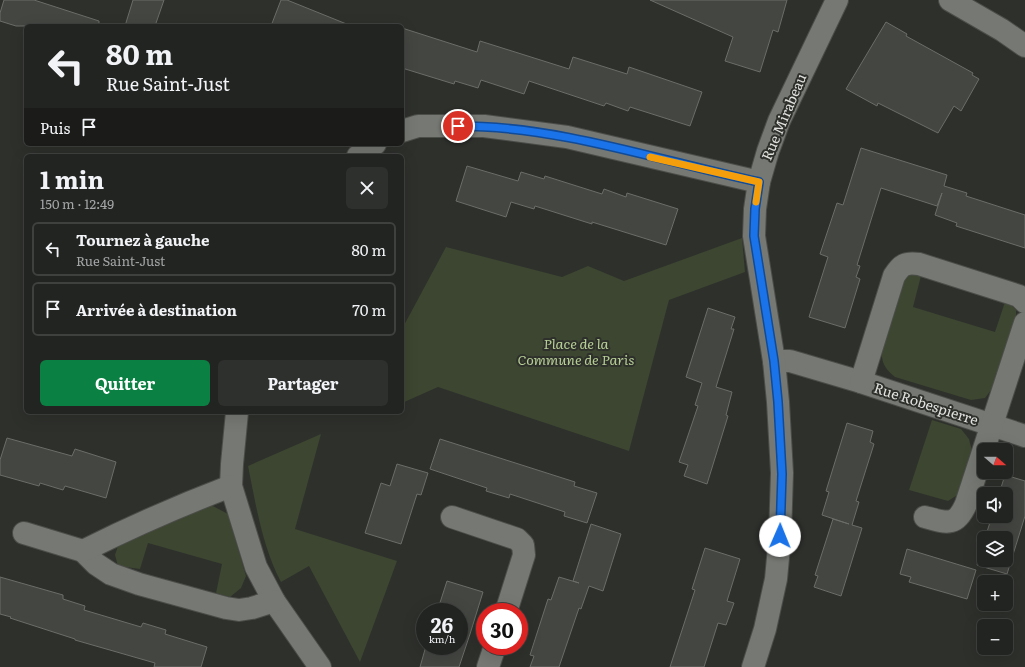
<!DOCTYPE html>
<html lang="fr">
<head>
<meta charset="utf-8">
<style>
  body { margin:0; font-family:Literata,serif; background:#2e302e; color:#f1f3f6; height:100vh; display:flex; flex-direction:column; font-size:15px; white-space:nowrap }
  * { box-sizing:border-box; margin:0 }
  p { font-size:13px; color:#a2a4a5 }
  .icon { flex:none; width:22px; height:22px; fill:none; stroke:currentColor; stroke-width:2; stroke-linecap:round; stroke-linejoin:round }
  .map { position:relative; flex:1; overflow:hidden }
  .drawer { position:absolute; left:24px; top:154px; width:380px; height:260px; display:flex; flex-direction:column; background:#222421; border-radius:6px; box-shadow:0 4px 16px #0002,0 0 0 1px #3f413f }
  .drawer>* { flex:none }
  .hud { position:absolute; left:24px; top:24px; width:380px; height:122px; border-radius:6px; box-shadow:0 4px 16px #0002,0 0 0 1px #3f413f; background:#222421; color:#f1f3f6; overflow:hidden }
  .needle { width:26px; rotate:110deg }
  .controls { position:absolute; left:977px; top:443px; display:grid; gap:8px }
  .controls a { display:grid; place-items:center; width:36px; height:36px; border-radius:6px; background:#222421; box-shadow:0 4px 16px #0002,0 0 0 1px #3f413f; font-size:20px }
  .speed { position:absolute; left:416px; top:603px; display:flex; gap:8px; font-size:20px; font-weight:700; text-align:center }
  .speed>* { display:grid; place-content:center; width:52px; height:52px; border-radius:50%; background:#222421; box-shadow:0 4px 16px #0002,0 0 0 1px #3f413f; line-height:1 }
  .speed small { font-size:10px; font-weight:400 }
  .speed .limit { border:6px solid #d22; background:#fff; color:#111 }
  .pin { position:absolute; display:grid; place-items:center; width:34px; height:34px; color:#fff; margin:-17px; border:2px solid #fff; border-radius:50%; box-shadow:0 1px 4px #0007 }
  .me { position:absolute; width:44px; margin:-22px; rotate:1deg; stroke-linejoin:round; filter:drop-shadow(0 0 3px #0008) }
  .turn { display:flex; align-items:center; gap:14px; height:84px; padding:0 16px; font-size:18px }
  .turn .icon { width:52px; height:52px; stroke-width:2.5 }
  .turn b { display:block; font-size:28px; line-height:34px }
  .then { display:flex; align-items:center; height:38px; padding:0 16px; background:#0003; gap:8px; font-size:15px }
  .round { display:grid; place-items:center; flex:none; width:42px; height:42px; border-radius:6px; background:#2e302e }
  .headline { display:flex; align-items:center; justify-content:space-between; height:68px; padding:0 16px }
  h1 { font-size:24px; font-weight:700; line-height:30px }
  .cta { display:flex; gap:8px; margin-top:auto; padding:8px 16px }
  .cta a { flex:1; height:46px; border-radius:6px; background:#0b8043; color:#fff; font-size:16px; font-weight:700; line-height:46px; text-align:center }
  .cta a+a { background:#2e302e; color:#f1f3f6 }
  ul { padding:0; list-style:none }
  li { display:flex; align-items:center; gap:12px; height:54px; margin:0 8px 6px; padding:0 8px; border:2px solid #3f413f; border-radius:6px }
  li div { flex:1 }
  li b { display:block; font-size:15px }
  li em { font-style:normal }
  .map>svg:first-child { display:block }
  .green { fill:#3d4630 }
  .building { fill:#444642; stroke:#6b6d68 }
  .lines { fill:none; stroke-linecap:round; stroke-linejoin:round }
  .minor-casing { stroke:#4b4d49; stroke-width:24 }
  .minor { stroke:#767873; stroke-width:22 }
  .route-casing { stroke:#114b97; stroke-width:10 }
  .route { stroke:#1a73e8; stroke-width:7 }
  .slow { stroke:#f59e0b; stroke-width:7 }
  .labels { text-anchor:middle; stroke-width:4; stroke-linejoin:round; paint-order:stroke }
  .street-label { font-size:14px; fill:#e1e2df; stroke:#2e302c }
  .park-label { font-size:14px; font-style:italic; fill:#b7ce94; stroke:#2e302c }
</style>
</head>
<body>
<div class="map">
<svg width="1025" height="667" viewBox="0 0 1025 667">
  <rect width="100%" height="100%" fill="#2e302c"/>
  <g class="green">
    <path d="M 742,238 L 745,272 L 669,300 L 629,451 L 438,387 L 402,403 L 402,329 L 446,247 L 562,277 L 588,266 L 624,281 Z"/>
    <path d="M 913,274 L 921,276 L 913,307 L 995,332 L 1005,302 L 1011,305 L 1016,310 L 1016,319 L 994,386 L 985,398 L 971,400 L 895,377 C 884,368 881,362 882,349 L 904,279 L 908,275 Z"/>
    <path d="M 932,420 L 961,429 L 969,439 L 973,455 L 959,494 L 948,501 L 909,490 Z"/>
    <path d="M 321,434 L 295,529 L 397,561 L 360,662 L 309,566 L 281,582 C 262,546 256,505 248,466 Z"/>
    <path d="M 211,505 L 228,514 L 246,576 L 241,588 L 230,597 L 216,593 L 222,564 L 148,543 L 140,569 L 118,566 L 115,555 L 119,543 Z"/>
  </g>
  <g class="building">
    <path d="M 4,0 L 34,0 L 99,21 L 99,26 L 16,26 L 0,21 L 0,13 Z"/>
    <path d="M 133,0 L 164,0 L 155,26 L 125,26 Z"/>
    <path d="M 281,0 L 287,0 L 349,25 L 349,26 L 271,26 Z"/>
    <path d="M 650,0 L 787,0 L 778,32 L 773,30 L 760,72 L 725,61 L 733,37 Z"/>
    <path d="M 886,22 L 907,34 L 906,36 L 973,73 L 972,75 L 979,79 L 961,111 L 954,106 L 938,133 L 878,103 L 877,106 L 846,89 Z"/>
    <path d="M 402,28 L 477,52 L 480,41 L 569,69 L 573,57 L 627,74 L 629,67 L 702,92 L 690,126 L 630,107 L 628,111 L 606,103 L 604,106 L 529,81 L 524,94 L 481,80 L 478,88 L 455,81 L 454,84 L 402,68 Z"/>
    <path d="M 861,148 L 947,175 L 944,186 L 967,193 L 966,196 L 1025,215 L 1025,248 L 956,226 L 957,223 L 935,215 L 942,193 L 937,206 L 881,188 L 857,265 L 860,266 L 856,277 L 860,279 L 845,328 L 809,317 L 828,257 L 820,254 L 837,203 L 843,205 Z"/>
    <path d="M 467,166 L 518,181 L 521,172 L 544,179 L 545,176 L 602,194 L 604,189 L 626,197 L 627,193 L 678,209 L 666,245 L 592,222 L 592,224 L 535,206 L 534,209 L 511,202 L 506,217 L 456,201 Z"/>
    <path d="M 708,308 L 735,317 L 731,329 L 734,329 L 716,387 L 732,392 L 726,415 L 728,416 L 707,484 L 684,476 L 688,465 L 679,462 L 698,406 L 695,405 L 702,383 L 686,377 Z"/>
    <path d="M 847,423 L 873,431 L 870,442 L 874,444 L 856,501 L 859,502 L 852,525 L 862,528 L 841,596 L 814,587 L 818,576 L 815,575 L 833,519 L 849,524 L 822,515 L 829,492 L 826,491 Z"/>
    <path d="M 7,438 L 72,456 L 75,449 L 116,462 L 106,498 L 65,486 L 63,490 L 40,483 L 39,486 L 0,475 L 0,460 Z"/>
    <path d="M 440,439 L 575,482 L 574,486 L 597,493 L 587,523 L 564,516 L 565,512 L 510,494 L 509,498 L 486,491 L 487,488 L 430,469 Z"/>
    <path d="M 397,464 L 428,473 L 421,495 L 417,494 L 401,544 L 365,533 L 381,483 L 390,486 Z"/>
    <path d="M 1005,475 L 1025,481 L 1025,516 L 1007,574 L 977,565 L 984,542 L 984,560 L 1006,560 L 1006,538 L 985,538 L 992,516 L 1006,516 L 1006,494 L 999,494 Z"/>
    <path d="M 591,524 L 621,534 L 603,591 L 589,586 L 581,609 L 579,608 L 559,667 L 530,667 L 534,656 L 530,655 L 548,599 L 551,600 L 559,577 L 579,583 L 573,581 Z"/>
    <path d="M 705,548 L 740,559 L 727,601 L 734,603 L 726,625 L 718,623 L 704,667 L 670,667 L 695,590 L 692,589 Z"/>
    <path d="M 907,549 L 976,570 L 967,599 L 909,582 L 911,577 L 900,574 Z"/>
    <path d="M 0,577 L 63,595 L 63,599 L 85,606 L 84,610 L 141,627 L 143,623 L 166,630 L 165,634 L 207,647 L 201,667 L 154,667 L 155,663 L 75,640 L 75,639 L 10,618 L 11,617 L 0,614 Z"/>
    <path d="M 447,581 L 483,592 L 470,634 L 459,667 L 420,667 L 426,646 L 459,646 L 459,612 L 437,612 Z"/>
  </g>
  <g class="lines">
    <g class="minor-casing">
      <g id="minor">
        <path d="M 950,0 L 1002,30 L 1025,46"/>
        <path d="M 402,131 L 418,126 L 484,126 L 567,137 L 759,182"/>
        <path d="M 358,156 L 375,144"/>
        <path d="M 774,361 L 790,361 L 861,382 L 1025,436"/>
        <path d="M 861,382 L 894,276 C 901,265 905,262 919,264 L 1010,293 L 1019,296 L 1025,302"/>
        <path d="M 237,412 L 232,464 L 231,486 L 256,567 L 274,601 L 320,667"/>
        <path d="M 452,517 L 517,539 L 523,545 L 524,555 L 506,612"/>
        <path d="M 925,517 C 947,523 956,527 966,504 L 1025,323"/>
        <path d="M 24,533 L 83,551 L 96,564 L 111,574 L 139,584 L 226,608 L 239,610 L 252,608 L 274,601"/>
        <path d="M 83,551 C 131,527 181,505 231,486"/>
        <path d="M 488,667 L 495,646"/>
        <path d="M 753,667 L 765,629 L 776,579 L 780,536 L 782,473 L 778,402 L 774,361 L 754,236 L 755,209 L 759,182 L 768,151 L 779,121 L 837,0"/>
      </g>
    </g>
    <use href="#minor" class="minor"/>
  </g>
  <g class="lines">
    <g class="route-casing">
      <path id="route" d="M 458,126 C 560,126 660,161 759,182 L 755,209 L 754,236 L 774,361 L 778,402 L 782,474 L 780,536"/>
    </g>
    <use href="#route" class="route"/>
    <path class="slow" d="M 650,157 L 759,182 L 756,202"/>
  </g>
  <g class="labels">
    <g class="street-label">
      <text transform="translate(784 117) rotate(-67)" y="5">Rue Mirabeau</text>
      <text transform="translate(926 404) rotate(18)" y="5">Rue Robespierre</text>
    </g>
    <g class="park-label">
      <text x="576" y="349">Place de la<tspan x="576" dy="16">Commune de Paris</tspan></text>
    </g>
  </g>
</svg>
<div class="controls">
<a><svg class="needle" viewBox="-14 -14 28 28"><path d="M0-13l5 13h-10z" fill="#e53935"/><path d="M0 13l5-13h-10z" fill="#a2a4a5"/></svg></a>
<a><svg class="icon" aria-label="sound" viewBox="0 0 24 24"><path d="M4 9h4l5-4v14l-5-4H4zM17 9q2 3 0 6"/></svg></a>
<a><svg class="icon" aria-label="layers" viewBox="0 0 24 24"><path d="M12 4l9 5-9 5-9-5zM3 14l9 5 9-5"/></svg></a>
<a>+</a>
<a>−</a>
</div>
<div class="speed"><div>26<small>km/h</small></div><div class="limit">30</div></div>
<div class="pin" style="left:458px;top:126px;background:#d93025"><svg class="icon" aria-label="arrive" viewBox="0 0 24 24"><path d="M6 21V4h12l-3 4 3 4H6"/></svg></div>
<svg class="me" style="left:780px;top:536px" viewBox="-20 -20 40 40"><circle r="19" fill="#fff"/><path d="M0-13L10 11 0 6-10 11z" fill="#1a73e8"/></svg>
<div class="hud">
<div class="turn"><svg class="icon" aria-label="left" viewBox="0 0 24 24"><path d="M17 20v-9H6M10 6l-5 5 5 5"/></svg><div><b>80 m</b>Rue Saint-Just</div></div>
<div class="then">Puis<svg class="icon" aria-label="arrive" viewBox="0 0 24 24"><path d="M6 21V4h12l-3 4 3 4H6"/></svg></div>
</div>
<section class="drawer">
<div class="headline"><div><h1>1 min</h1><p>150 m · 12:49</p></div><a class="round"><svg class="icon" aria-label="close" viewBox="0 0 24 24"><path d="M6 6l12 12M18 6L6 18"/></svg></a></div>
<ul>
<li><svg class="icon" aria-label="left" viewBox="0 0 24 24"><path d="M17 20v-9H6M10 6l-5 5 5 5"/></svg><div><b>Tournez à gauche</b><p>Rue Saint-Just</p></div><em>80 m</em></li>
<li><svg class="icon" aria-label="arrive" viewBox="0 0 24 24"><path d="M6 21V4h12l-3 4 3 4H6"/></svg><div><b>Arrivée à destination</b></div><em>70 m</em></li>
</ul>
<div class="cta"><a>Quitter</a><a>Partager</a></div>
</section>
</div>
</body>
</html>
